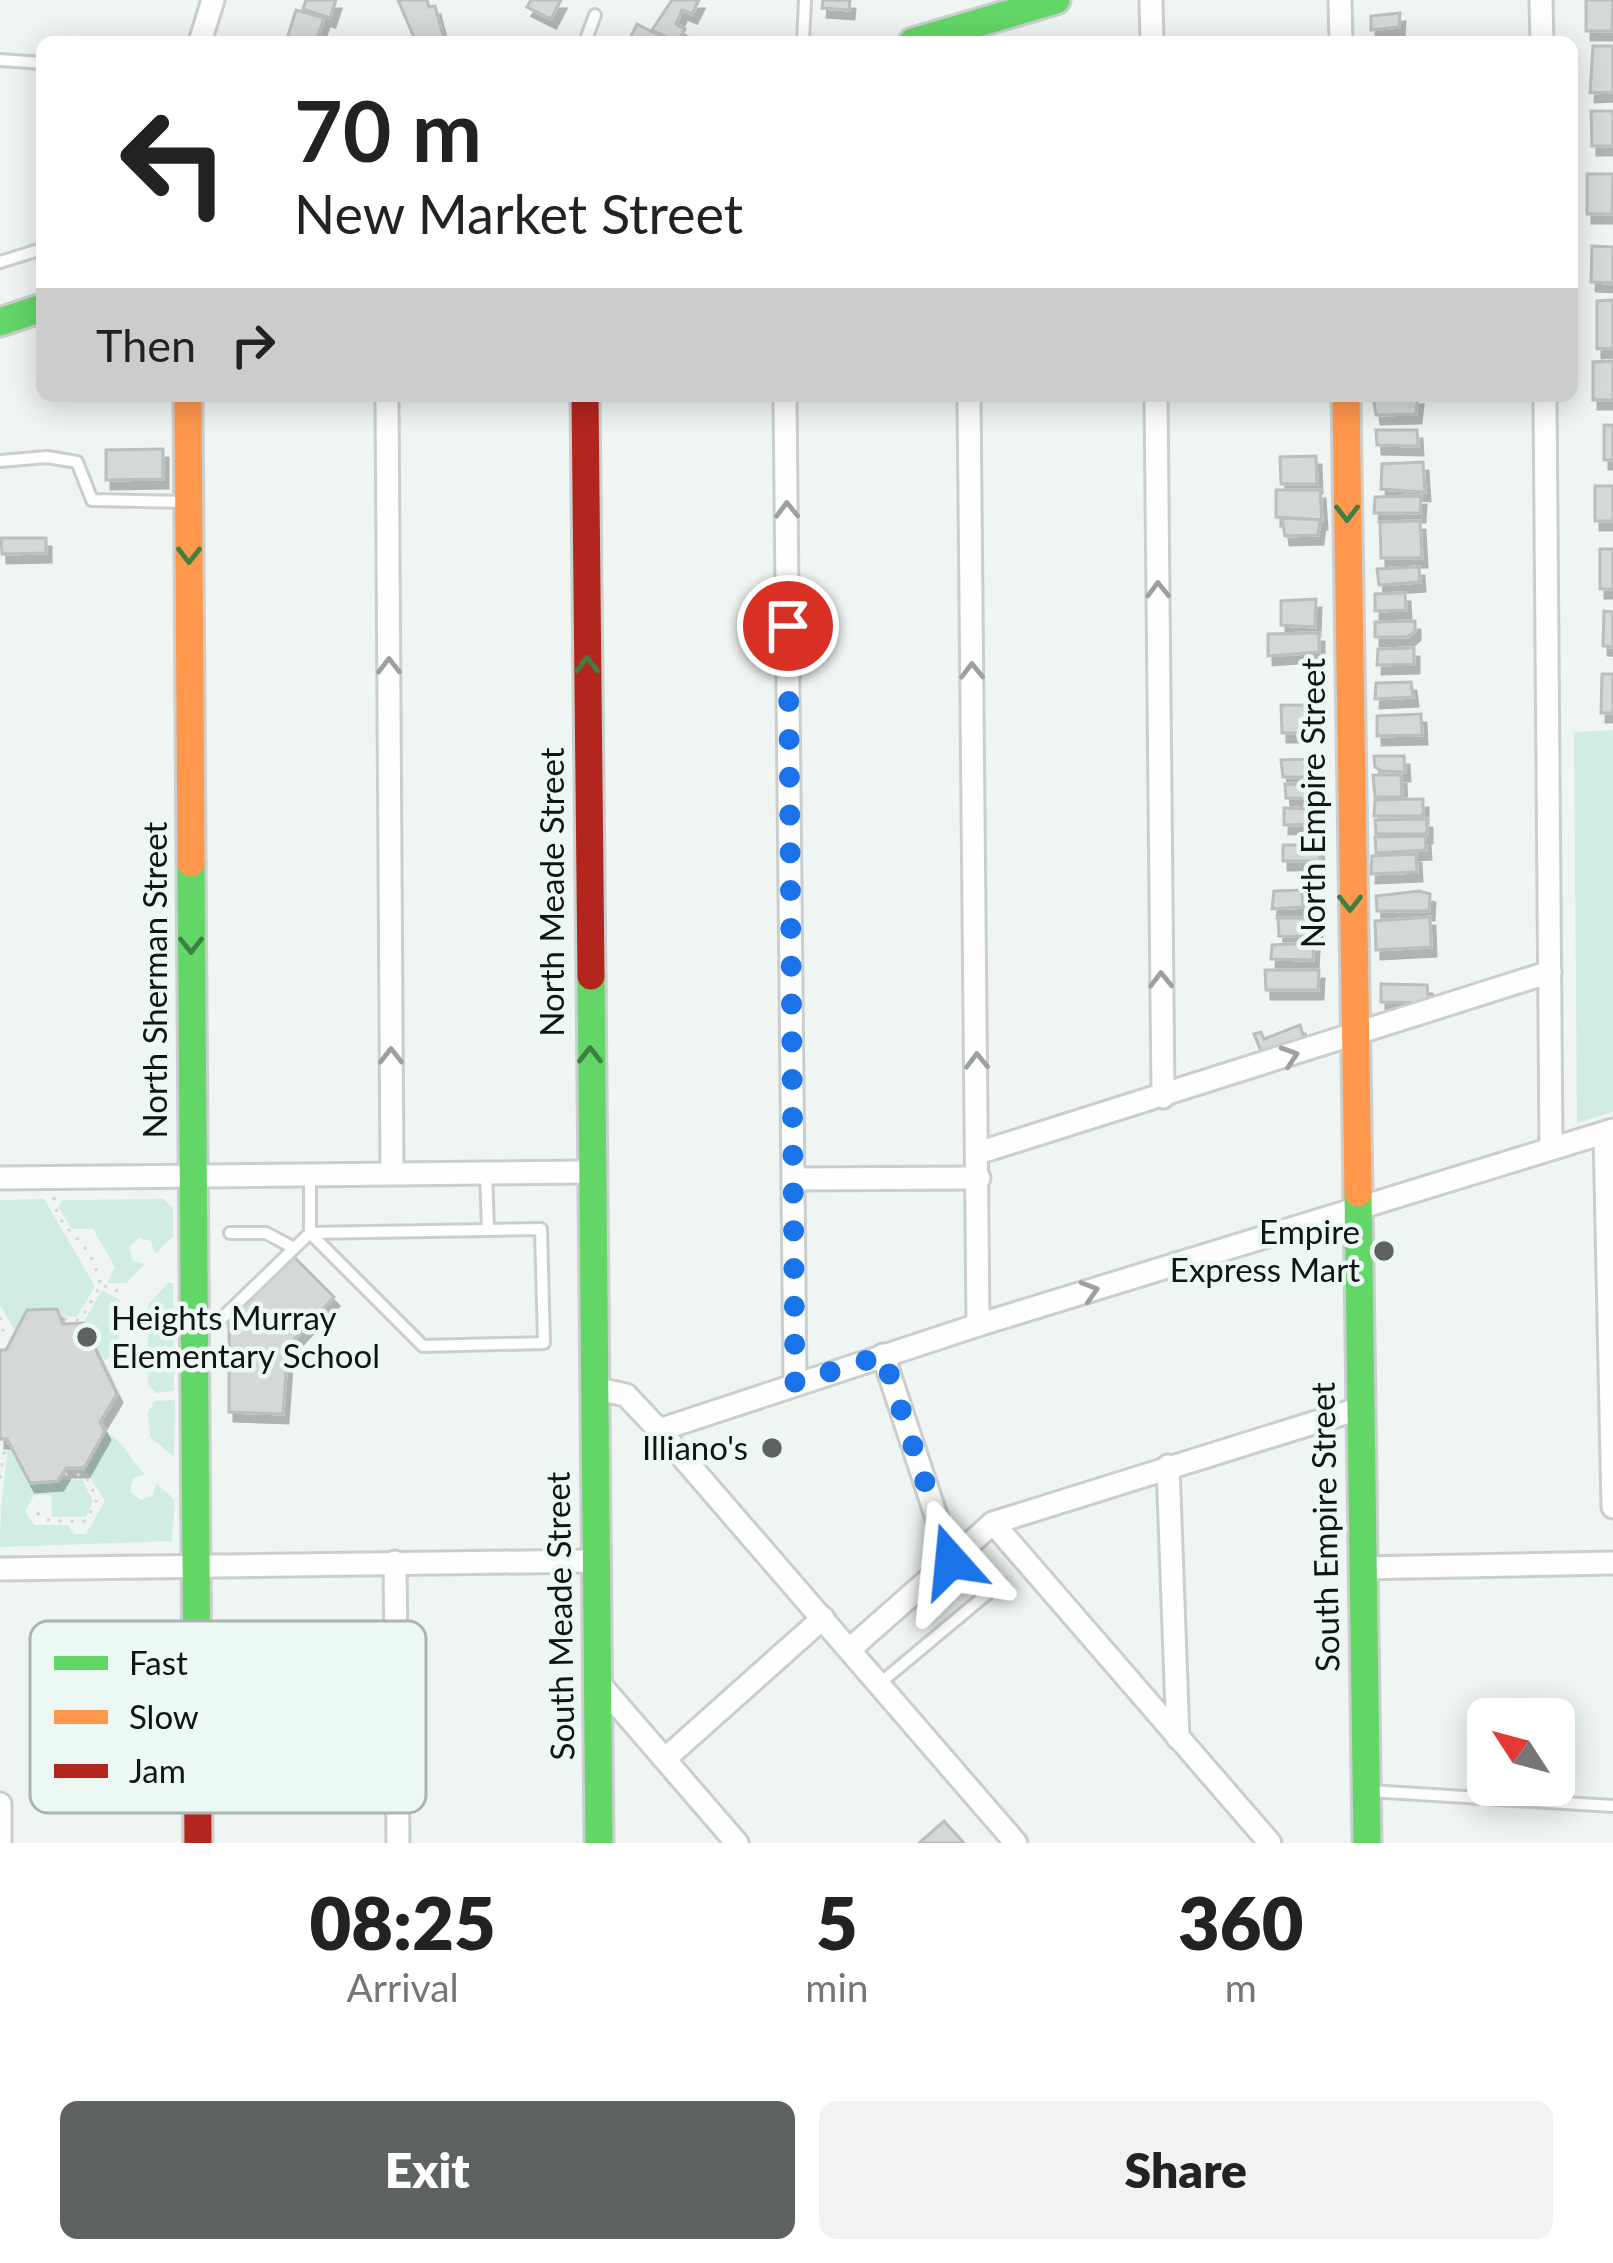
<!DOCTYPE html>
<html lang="en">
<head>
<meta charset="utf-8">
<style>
  body { margin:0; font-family:Lato,sans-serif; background:#f2f2f2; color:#222; height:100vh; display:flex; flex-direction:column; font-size:45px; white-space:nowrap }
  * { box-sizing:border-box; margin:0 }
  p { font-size:39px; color:#767676 }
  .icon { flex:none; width:66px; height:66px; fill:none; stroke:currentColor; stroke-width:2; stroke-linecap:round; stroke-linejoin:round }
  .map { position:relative; height:1843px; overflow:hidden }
  .sheet { display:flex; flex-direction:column; background:#fff; flex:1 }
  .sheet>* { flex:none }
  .top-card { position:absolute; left:36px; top:36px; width:1542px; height:366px; border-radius:18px; box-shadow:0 6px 30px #0003; background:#fff; color:#222; overflow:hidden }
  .needle { width:78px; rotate:306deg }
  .tools { position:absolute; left:1467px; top:1698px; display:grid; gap:24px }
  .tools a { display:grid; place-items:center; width:108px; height:108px; border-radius:18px; background:#fff; box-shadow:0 6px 30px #0003; font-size:60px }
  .pin { position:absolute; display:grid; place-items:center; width:102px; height:102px; color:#fff; margin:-51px; border:6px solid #fff; border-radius:50%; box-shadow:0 3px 12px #0007 }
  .me { position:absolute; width:132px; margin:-66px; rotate:342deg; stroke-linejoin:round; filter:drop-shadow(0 0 9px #0008) }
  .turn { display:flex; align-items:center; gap:42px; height:252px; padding:0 60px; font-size:54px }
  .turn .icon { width:156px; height:156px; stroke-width:2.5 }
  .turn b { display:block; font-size:84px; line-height:102px }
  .then { display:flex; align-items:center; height:114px; padding:0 60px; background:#0003; gap:24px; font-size:45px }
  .eta { display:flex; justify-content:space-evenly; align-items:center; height:204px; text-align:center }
  .eta b { font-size:72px; font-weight:800; line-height:84px }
  .button { display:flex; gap:24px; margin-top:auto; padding:24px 60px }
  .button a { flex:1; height:138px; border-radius:18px; background:#5e6361; color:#fff; font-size:48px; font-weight:800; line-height:138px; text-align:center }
  .button a+a { background:#f2f2f2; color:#222 }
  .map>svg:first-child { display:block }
  .green { fill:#d1ece4 }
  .building { fill:#d4d9d8; stroke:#babfbd; stroke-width:3; filter:url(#shadow) }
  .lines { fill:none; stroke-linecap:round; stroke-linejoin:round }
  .lane-casing { stroke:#cacfcd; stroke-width:16 }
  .street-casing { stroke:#cacfcd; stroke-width:27 }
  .fast-casing { stroke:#cacfcd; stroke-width:33 }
  .slow-casing { stroke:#cacfcd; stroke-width:33 }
  .jam-casing { stroke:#cacfcd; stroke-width:33 }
  .path { stroke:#d2d5d3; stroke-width:3; stroke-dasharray:3 9; stroke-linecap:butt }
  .lane { stroke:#fdfefd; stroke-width:10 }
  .street { stroke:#fdfefd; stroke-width:21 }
  .fast { stroke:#63d668; stroke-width:27 }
  .slow { stroke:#ff974d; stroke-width:27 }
  .jam { stroke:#b3261e; stroke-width:27 }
  .oneway { stroke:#9ea09f }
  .oneway2 { stroke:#3e7f42 }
  .route { stroke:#1a73e8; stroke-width:21; stroke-dasharray:0 37.8 }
  .poi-dot { fill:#5e6361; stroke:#ecf8f4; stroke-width:4.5 }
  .labels { text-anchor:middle; stroke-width:9; stroke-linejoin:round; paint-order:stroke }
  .street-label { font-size:33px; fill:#101413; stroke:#ecf8f4 }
  .poi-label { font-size:33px; fill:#101413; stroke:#ecf8f4; text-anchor:end }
  .key { fill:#ecf8f4; stroke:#aab4b0; stroke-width:3 }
  .key-label { font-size:33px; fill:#101413 }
</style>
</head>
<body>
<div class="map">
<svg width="1613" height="1843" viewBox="0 0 1613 1843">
  <defs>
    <filter id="shadow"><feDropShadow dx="5" dy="9" stdDeviation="0" flood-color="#0004"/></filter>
  </defs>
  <rect width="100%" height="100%" fill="#eff5f3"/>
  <g class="green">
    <path d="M 1613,730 L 1613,1112 L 1577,1123 L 1574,732 Z"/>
    <path d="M 44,1199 L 95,1286 L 77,1317 L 62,1316 L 57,1309 L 28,1310 L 15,1332 L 0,1305 L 0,1200 Z"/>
    <path d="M 164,1199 L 173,1209 L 173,1237 L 155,1254 L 151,1241 L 139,1238 L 129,1247 L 132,1260 L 145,1264 L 126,1283 L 107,1283 L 115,1267 L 93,1229 L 72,1229 L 58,1207 L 63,1200 Z"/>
    <path d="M 168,1283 L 173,1283 L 174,1391 L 156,1393 L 148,1385 L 148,1305 Z"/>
    <path d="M 102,1290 L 120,1300 L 118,1352 L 105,1360 L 83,1323 Z"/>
    <path d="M 175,1400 L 174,1457 L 150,1437 L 148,1412 L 155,1401 Z"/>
    <path d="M 105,1431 C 124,1441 129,1459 145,1474 L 133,1478 L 130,1491 L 140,1500 L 153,1496 L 156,1483 L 175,1500 L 172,1541 L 0,1547 C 0,1510 4,1479 8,1445 L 30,1482 L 82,1479 L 93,1501 L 86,1517 L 52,1517 L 51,1495 L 34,1495 L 25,1511 L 34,1525 L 68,1525 L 74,1534 L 86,1534 L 105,1501 L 84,1468 Z"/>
  </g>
  <g class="building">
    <path d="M 306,0 L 336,0 L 330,18 L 303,9 Z"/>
    <path d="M 398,0 L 427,0 L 429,7 L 435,6 L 444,40 L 416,42 Z"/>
    <path d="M 531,0 L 561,0 L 551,19 L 527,7 Z"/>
    <path d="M 672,0 L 699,0 L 692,14 L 682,10 L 676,24 L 685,29 L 678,42 L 652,30 Z"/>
    <path d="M 823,0 L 850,0 L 849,10 L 822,8 Z"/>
    <path d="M 1586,0 L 1613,0 L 1612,31 L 1586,31 Z"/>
    <path d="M 296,10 L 324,18 L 316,42 L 286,42 Z"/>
    <path d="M 1400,13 L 1399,27 L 1371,30 L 1371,16 Z"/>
    <path d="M 637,24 L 662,37 L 659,42 L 628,42 Z"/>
    <path d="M 1593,46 L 1613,46 L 1613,92 L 1590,93 Z"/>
    <path d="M 1591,111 L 1613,111 L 1613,146 L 1592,146 Z"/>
    <path d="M 1587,174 L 1613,174 L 1612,214 L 1587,214 Z"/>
    <path d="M 1592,246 L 1613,247 L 1613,283 L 1591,282 Z"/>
    <path d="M 1613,300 L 1613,348 L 1597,349 L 1597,301 Z"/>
    <path d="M 1613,361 L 1613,400 L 1593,400 L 1593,362 Z"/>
    <path d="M 1373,396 L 1418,396 L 1416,414 L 1376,415 Z"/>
    <rect x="1604" y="425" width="9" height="35"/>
    <path d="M 1376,430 L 1417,430 L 1418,446 L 1377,445 Z"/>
    <path d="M 163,449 L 163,479 L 106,480 L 106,450 Z"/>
    <path d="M 1316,456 L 1317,484 L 1281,484 L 1280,457 Z"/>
    <path d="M 1423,462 L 1425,492 L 1381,489 L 1382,464 Z"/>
    <rect x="1595" y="486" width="18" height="35"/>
    <path d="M 1276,490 L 1320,490 L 1322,520 L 1276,517 Z"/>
    <path d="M 1421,496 L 1420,513 L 1374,513 L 1375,497 Z"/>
    <path d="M 1282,518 L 1320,520 L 1318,535 L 1285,536 Z"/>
    <path d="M 1420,521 L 1422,558 L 1381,558 L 1380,522 Z"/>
    <path d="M 1,538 L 46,538 L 46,553 L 2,554 Z"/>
    <rect x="1600" y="549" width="13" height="40"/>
    <path d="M 1419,567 L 1420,582 L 1379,585 L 1377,569 Z"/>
    <path d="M 1405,593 L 1406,610 L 1375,611 L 1375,594 Z"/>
    <path d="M 1316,599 L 1315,627 L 1281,625 L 1281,601 Z"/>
    <path d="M 1604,611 L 1613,612 L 1613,647 L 1603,646 Z"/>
    <path d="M 1415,621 L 1415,631 L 1408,637 L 1375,637 L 1375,622 Z"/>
    <path d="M 1319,633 L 1319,652 L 1268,656 L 1268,634 Z"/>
    <path d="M 1414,648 L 1414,664 L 1377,665 L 1378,649 Z"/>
    <path d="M 1602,674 L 1613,674 L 1613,713 L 1601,713 Z"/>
    <path d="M 1411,682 L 1413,697 L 1375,699 L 1376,683 Z"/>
    <path d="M 1281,705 L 1319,705 L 1321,733 L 1282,733 Z"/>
    <path d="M 1421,714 L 1422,735 L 1377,736 L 1377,716 Z"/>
    <path d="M 1374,756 L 1404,756 L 1405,772 L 1381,771 L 1375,767 Z"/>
    <path d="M 1317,759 L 1318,777 L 1283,777 L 1281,760 Z"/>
    <path d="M 1373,775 L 1401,775 L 1402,797 L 1375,797 Z"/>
    <path d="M 1285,784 L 1320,785 L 1320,799 L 1286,798 Z"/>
    <path d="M 1423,799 L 1423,816 L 1374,816 L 1375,800 Z"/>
    <path d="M 1284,808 L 1317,809 L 1317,824 L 1284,825 Z"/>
    <path d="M 1427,819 L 1427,834 L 1376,834 L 1375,820 Z"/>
    <path d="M 1425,836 L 1426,850 L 1376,853 L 1375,837 Z"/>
    <path d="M 1283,845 L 1318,845 L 1320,861 L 1283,861 Z"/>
    <path d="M 1416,854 L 1417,872 L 1371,874 L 1372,856 Z"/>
    <path d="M 1302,890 L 1303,907 L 1272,909 L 1274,891 Z"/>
    <path d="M 1419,891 L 1430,894 L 1429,911 L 1377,911 L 1376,896 Z"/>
    <path d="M 1430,917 L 1431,947 L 1376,950 L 1375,921 Z"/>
    <path d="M 1278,918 L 1317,918 L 1317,937 L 1279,936 Z"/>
    <path d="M 1314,943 L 1313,960 L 1271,959 L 1272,945 Z"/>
    <path d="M 1265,970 L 1319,970 L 1318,990 L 1266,990 Z"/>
    <path d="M 1381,984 L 1427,985 L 1429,1003 L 1381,1002 Z"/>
    <path d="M 1300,1025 L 1305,1041 L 1262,1054 L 1254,1034 L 1261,1032 L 1264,1039 Z"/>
    <path d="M 293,1256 L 334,1297 L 288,1346 L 283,1414 L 229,1412 L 229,1317 Z"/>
    <path d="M 57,1309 L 63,1324 L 83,1323 L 117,1394 L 100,1422 L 105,1431 L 84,1468 L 66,1468 L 58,1481 L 30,1483 L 7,1439 L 0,1439 L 0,1350 L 6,1350 L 27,1310 Z"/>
    <path d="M 944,1821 L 964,1843 L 919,1843 Z"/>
  </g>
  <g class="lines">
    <g class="lane-casing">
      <g id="lane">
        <path d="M 585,42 L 595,15"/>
        <path d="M 803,42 L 805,0"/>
        <path d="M 0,60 L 42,63"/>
        <path d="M 0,262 L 42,249"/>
        <path d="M 0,461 L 47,457 L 77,462 L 92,500 L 185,502"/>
        <path d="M 310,1174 L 310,1233 L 423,1346 L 544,1343 L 541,1229 L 488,1230 L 486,1172"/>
        <path d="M 230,1233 L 266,1233 L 292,1247"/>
        <path d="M 199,1327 L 218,1322 L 310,1233 L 488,1230"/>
        <path d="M 879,1684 L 1000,1583"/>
        <path d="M 1369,1791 L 1613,1806"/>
      </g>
    </g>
    <g class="street-casing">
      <g id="street">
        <path d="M 1151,0 L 1152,42"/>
        <path d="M 1340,0 L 1341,42"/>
        <path d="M 1541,0 L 1542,42"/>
        <path d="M 200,42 L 213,0"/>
        <path d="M 387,396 L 392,1173"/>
        <path d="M 785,396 L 795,1383"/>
        <path d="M 969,396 L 978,1325"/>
        <path d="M 1156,396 L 1163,1097"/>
        <path d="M 1545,396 L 1551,1147"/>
        <path d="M 1605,1133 L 1613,1507"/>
        <path d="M 978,1153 L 1550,972"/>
        <path d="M 0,1178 L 590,1172"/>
        <path d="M 793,1179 L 979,1178"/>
        <path d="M 883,1355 L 951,1561"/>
        <path d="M 593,1388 L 626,1395 L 659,1430 L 1016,1843"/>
        <path d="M 659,1430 L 978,1325 L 1613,1130"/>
        <path d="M 1168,1466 L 1178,1738"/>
        <path d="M 993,1523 L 1270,1843"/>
        <path d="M 395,1562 L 398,1843"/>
        <path d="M 1362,1568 L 1613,1563"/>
        <path d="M 0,1569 L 593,1561"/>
        <path d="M 850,1649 L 993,1523 L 1358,1409"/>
        <path d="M 598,1682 L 737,1843"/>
        <path d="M 665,1759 L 823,1618"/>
        <path d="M 0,1804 L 0,1843"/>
      </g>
    </g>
    <g class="fast-casing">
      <g id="fast">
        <path d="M 913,42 L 1056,0"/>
        <path d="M 0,322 L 42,308"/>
        <path d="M 191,863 L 197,1693"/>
        <path d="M 591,976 L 599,1843"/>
        <path d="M 1358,1193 L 1367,1843"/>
      </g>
    </g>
    <g class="slow-casing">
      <g id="slow">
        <path d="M 188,396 L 191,863"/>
        <path d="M 1346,396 L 1358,1193"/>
      </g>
    </g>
    <g class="jam-casing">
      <g id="jam">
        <path d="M 585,396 L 591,976"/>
        <path d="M 197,1693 L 198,1843"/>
      </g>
    </g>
    <g class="path">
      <path d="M 54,1197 C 55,1221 71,1230 85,1248 C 93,1257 97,1273 101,1285"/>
      <path d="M 0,1317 L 5,1340"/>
      <path d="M 64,1319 L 80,1320 L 101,1285 L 124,1293"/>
      <path d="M 0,1478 L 5,1447"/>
      <path d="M 37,1513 L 50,1521 L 86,1521 L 97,1499 L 85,1475 L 63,1474"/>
    </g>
    <use href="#lane" class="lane"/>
    <use href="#street" class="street"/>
    <use href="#fast" class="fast"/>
    <use href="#slow" class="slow"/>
    <use href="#jam" class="jam"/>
  </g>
  <defs><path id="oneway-chevron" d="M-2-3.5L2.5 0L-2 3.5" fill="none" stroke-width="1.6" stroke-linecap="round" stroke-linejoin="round" transform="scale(3)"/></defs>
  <g class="oneway">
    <use href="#oneway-chevron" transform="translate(787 510) rotate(-91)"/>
    <use href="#oneway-chevron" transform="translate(1158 590) rotate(-91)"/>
    <use href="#oneway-chevron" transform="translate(389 666) rotate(-90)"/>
    <use href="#oneway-chevron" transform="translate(972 671) rotate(-91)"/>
    <use href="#oneway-chevron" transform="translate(1161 980) rotate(-91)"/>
    <use href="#oneway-chevron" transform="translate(391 1056) rotate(-90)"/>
    <use href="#oneway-chevron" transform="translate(1290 1056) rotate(-18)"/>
    <use href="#oneway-chevron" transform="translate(977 1061) rotate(-91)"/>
    <use href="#oneway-chevron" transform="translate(1090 1291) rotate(-17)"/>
  </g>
  <g class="oneway2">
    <use href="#oneway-chevron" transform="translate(1347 513) rotate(90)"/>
    <use href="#oneway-chevron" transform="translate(189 555) rotate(90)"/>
    <use href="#oneway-chevron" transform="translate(587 665) rotate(-90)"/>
    <use href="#oneway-chevron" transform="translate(1350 903) rotate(90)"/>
    <use href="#oneway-chevron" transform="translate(191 945) rotate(90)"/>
    <use href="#oneway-chevron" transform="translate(590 1055) rotate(-90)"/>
  </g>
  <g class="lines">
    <path class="route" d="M 788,626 L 795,1383 L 883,1355 L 951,1561"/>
  </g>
  <g class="poi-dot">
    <circle cx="1384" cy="1251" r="12"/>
    <circle cx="87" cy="1337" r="12"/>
    <circle cx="772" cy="1448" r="12"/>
  </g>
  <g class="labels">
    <g class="street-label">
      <text transform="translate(1313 803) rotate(-90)" y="12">North Empire Street</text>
      <text transform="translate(552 892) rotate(-90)" y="12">North Meade Street</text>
      <text transform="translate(155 980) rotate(-90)" y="12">North Sherman Street</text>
      <text transform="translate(1325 1527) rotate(-91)" y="12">South Empire Street</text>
      <text transform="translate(560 1616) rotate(-91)" y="12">South Meade Street</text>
    </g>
    <g class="poi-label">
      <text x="1360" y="1244">Empire<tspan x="1360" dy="38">Express Mart</tspan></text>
      <text x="111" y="1330" text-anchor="start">Heights Murray<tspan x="111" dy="38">Elementary School</tspan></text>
      <text x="748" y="1460">Illiano's</text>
    </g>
  </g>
  <rect x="30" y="1621" width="396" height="192" rx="18" class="key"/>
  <rect x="54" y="1656" width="54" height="14" fill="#63d668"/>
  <rect x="54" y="1710" width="54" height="14" fill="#ff974d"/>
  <rect x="54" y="1764" width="54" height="14" fill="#b3261e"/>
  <g class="key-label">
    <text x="129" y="1675">Fast</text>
    <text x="129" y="1729">Slow</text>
    <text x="129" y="1783">Jam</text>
  </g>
</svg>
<div class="tools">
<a><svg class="needle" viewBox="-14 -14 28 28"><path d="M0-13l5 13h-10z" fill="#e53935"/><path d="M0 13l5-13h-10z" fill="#767676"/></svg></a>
</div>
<div class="pin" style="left:788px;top:626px;background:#d93025"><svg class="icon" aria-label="arrive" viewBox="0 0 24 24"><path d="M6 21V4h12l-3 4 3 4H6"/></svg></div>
<svg class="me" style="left:951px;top:1561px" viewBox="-20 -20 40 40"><path d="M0-17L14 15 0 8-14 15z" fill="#1a73e8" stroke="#fff" stroke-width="4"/></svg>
<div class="top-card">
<div class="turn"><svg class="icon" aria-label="left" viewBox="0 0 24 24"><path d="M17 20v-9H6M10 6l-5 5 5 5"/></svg><div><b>70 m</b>New Market Street</div></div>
<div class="then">Then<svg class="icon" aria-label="right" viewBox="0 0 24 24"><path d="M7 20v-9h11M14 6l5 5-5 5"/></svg></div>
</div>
</div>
<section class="sheet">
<div class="eta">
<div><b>08:25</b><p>Arrival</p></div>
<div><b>5</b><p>min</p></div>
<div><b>360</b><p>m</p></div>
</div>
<div class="button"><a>Exit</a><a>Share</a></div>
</section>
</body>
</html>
